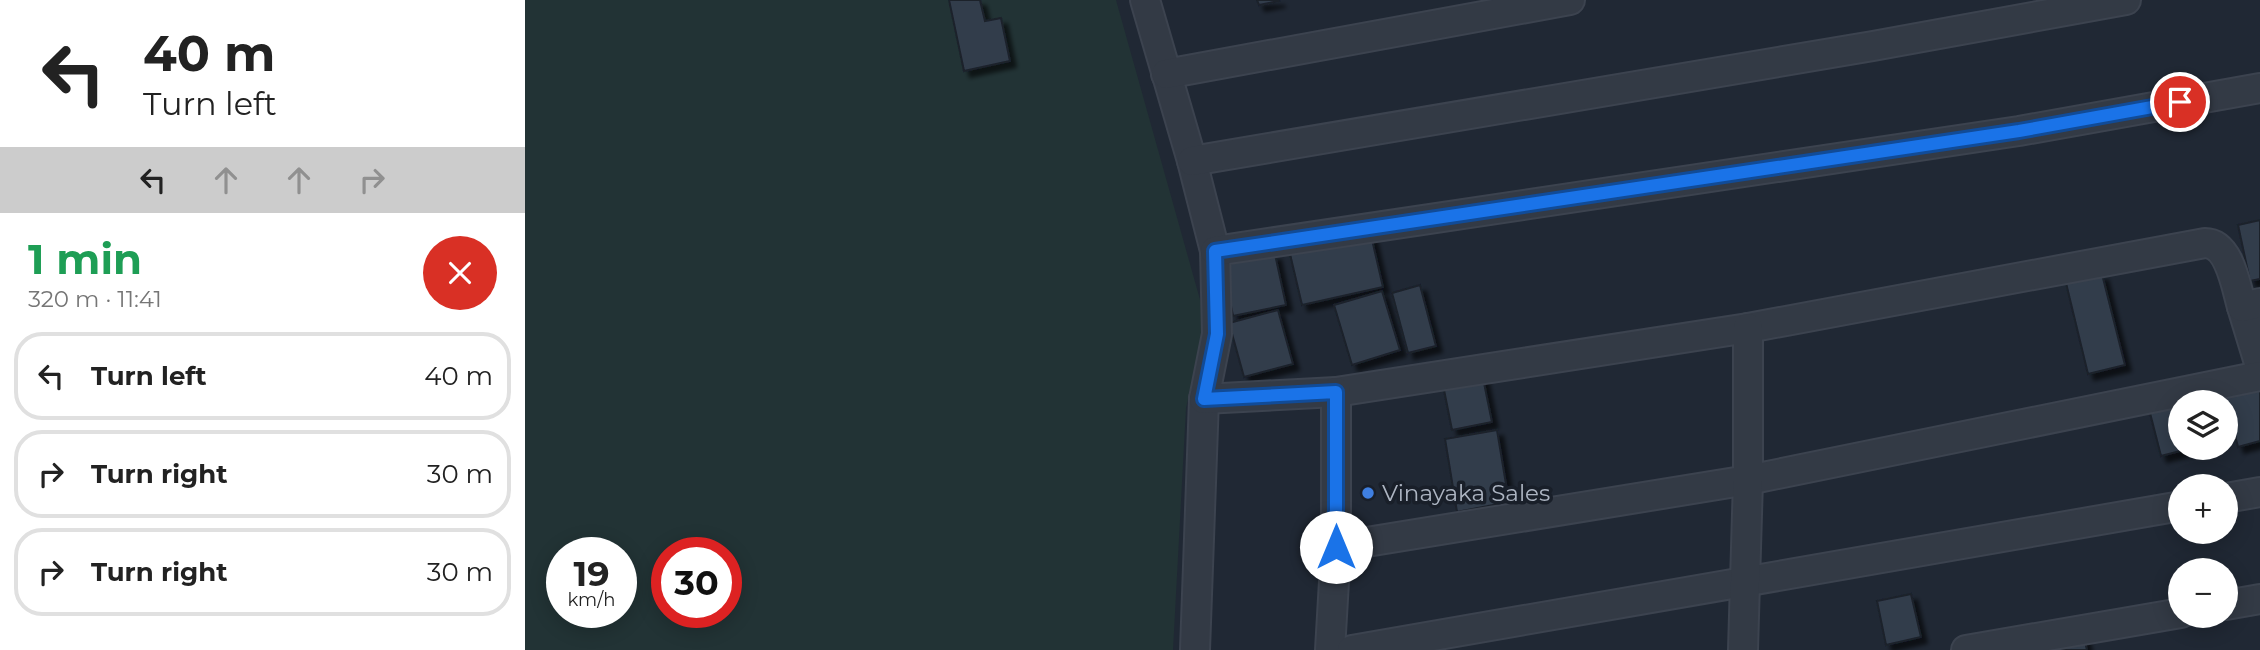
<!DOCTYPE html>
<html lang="en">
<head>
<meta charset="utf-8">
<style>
  body { margin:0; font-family:Montserrat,sans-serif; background:#f2f2f2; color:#222; height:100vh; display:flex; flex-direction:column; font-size:26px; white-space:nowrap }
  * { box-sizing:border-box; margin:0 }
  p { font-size:23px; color:#767676 }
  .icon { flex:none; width:38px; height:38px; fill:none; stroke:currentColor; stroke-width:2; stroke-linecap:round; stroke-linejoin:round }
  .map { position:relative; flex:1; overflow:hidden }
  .panel { display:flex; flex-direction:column; background:#fff; width:525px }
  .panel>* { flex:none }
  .hud { background:#fff; color:#222; overflow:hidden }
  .fabs { position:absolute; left:1643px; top:390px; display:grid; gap:14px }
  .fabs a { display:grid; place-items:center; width:70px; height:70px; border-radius:50%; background:#fff; box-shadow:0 4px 18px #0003; font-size:35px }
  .speed { position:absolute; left:21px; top:537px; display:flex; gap:14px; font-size:35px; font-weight:700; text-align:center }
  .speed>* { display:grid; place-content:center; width:91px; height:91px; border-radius:50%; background:#fff; box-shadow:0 4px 18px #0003; line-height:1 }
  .speed small { font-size:18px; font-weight:400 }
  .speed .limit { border:10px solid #d22; background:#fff; color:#111 }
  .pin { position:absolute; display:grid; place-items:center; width:60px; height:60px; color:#fff; margin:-30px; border:4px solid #fff; border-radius:50%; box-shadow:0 2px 7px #0007 }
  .me { position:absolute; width:77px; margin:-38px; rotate:0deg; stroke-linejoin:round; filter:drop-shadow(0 0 5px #0008) }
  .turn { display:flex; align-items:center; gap:24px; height:147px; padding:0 28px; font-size:32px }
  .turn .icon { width:91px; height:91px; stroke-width:2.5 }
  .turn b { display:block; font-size:49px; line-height:60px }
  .lanes { display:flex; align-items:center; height:66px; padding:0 28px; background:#0003; justify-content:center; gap:35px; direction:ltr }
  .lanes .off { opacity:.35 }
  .round { display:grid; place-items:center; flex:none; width:74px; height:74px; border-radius:37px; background:#f2f2f2 }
  .headline { display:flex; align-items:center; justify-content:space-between; height:119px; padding:0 28px }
  h1 { font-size:42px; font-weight:700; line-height:52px; color:#1e9e55 }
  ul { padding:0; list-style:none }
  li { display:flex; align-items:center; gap:21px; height:88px; margin:0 14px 10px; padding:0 14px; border:4px solid #e0e0e0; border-radius:28px }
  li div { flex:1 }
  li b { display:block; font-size:26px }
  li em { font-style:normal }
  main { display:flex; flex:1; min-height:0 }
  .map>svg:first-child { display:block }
  .green { fill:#223335; fill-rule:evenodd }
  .building { fill:#323c4b; stroke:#1b212b; stroke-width:2; filter:url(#shadow) }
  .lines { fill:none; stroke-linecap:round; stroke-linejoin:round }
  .minor-casing { stroke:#3c434f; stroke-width:32 }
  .minor { stroke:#333a45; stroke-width:28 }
  .route-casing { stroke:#114b97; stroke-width:18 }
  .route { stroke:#1a73e8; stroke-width:12 }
  .shop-dot { fill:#3f7fe0; stroke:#191f29; stroke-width:2.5 }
  .labels { text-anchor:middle; stroke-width:7; stroke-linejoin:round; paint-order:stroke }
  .poi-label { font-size:23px; fill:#adb5c2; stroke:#191f29; text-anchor:start }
</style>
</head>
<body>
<main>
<section class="panel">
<div class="hud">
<div class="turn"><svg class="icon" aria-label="left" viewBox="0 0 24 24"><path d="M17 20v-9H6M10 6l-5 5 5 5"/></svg><div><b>40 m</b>Turn left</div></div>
<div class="lanes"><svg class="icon" aria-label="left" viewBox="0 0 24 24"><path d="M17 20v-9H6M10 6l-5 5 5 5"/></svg><svg class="icon off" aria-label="ahead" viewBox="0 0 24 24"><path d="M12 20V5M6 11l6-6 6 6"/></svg><svg class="icon off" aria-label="ahead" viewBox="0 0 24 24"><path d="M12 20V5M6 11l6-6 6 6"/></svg><svg class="icon off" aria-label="right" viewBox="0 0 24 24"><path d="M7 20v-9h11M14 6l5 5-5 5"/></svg></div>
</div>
<div class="headline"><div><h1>1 min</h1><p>320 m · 11:41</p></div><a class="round" style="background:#d93025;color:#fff"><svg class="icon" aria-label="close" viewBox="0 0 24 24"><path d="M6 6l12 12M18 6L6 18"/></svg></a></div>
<ul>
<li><svg class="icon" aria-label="left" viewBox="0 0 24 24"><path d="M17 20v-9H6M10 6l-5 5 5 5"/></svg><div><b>Turn left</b></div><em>40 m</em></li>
<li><svg class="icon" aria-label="right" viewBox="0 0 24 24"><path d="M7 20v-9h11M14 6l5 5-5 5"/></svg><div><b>Turn right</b></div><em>30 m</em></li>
<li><svg class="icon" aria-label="right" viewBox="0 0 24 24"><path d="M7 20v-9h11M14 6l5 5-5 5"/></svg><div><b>Turn right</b></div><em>30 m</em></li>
</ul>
</section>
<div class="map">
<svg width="1735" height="650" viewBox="0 0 1735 650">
  <defs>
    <filter id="shadow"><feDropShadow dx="6" dy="6" stdDeviation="2" flood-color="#0009"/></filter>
  </defs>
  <rect width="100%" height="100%" fill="#202834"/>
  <path class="green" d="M 0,0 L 591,0 L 681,321 L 661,408 L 648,650 L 0,650 ZM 37,553 L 96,553 L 96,612 L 37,612 ZM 142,553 L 201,553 L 201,612 L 142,612 Z"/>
  <g class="building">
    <path d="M 424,0 L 455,0 L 460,21 L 476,18 L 485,61 L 439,71 Z"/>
    <path d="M 732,0 L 753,0 L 754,1 L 734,5 Z"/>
    <path d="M 1735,220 L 1735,279 L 1725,281 L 1713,225 Z"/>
    <path d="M 846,235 L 858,287 L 777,305 L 765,254 Z"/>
    <path d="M 750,254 L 761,305 L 708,316 L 698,265 Z"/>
    <path d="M 1577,274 L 1600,365 L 1563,374 L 1541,283 Z"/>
    <path d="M 895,285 L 911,346 L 883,353 L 867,293 Z"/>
    <path d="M 857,291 L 875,350 L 827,365 L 809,305 Z"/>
    <path d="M 753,310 L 768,364 L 719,377 L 704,323 Z"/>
    <path d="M 957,373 L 967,422 L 927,430 L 917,380 Z"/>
    <path d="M 1735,387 L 1735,441 L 1713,447 L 1700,396 Z"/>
    <path d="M 1656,405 L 1656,448 L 1667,448 L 1636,456 L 1625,413 Z"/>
    <path d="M 972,430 L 984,502 L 932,512 L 920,439 Z"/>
    <path d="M 1386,594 L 1396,637 L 1361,645 L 1352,601 Z"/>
    <path d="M 1558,633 L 1562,650 L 1480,650 Z"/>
  </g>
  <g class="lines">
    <g class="minor-casing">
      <g id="minor">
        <path d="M 620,0 L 667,161 L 690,251 L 692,334 L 679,399 L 670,650"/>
        <path d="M 641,74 L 1045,0"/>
        <path d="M 667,161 L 1348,46 L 1601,0"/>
        <path d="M 690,251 L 1494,131 L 1735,88"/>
        <path d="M 1717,307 L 1735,366"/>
        <path d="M 679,399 L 811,392 L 1223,328 L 1680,243 C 1705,243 1711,287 1717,307 L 1735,303"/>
        <path d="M 1701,498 L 1735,492"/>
        <path d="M 811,547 L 1223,480 L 1735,376"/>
        <path d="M 1701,605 L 1735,599"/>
        <path d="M 805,650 L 811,547 L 811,392"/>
        <path d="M 827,650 L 1656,506"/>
        <path d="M 1218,650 L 1223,480 L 1223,328"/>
        <path d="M 1441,650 L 1656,613"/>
      </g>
    </g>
    <use href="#minor" class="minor"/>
  </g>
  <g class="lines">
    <g class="route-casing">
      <path id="route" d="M 811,547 L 811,392 L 679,399 L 692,334 L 690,251 L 1494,131 L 1655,102"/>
    </g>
    <use href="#route" class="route"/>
  </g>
  <circle class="shop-dot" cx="843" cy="493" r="7"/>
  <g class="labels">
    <g class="poi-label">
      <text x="857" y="501">Vinayaka Sales</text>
    </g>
  </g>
</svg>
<div class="fabs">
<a><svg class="icon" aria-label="layers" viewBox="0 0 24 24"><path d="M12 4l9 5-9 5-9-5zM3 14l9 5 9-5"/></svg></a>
<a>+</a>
<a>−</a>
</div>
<div class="speed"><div>19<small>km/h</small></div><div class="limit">30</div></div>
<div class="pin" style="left:1655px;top:102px;background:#d93025"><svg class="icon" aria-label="arrive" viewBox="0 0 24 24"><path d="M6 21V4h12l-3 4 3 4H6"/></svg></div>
<svg class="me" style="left:811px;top:547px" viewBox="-20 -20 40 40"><circle r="19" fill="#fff"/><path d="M0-13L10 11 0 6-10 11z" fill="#1a73e8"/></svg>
</div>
</main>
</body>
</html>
